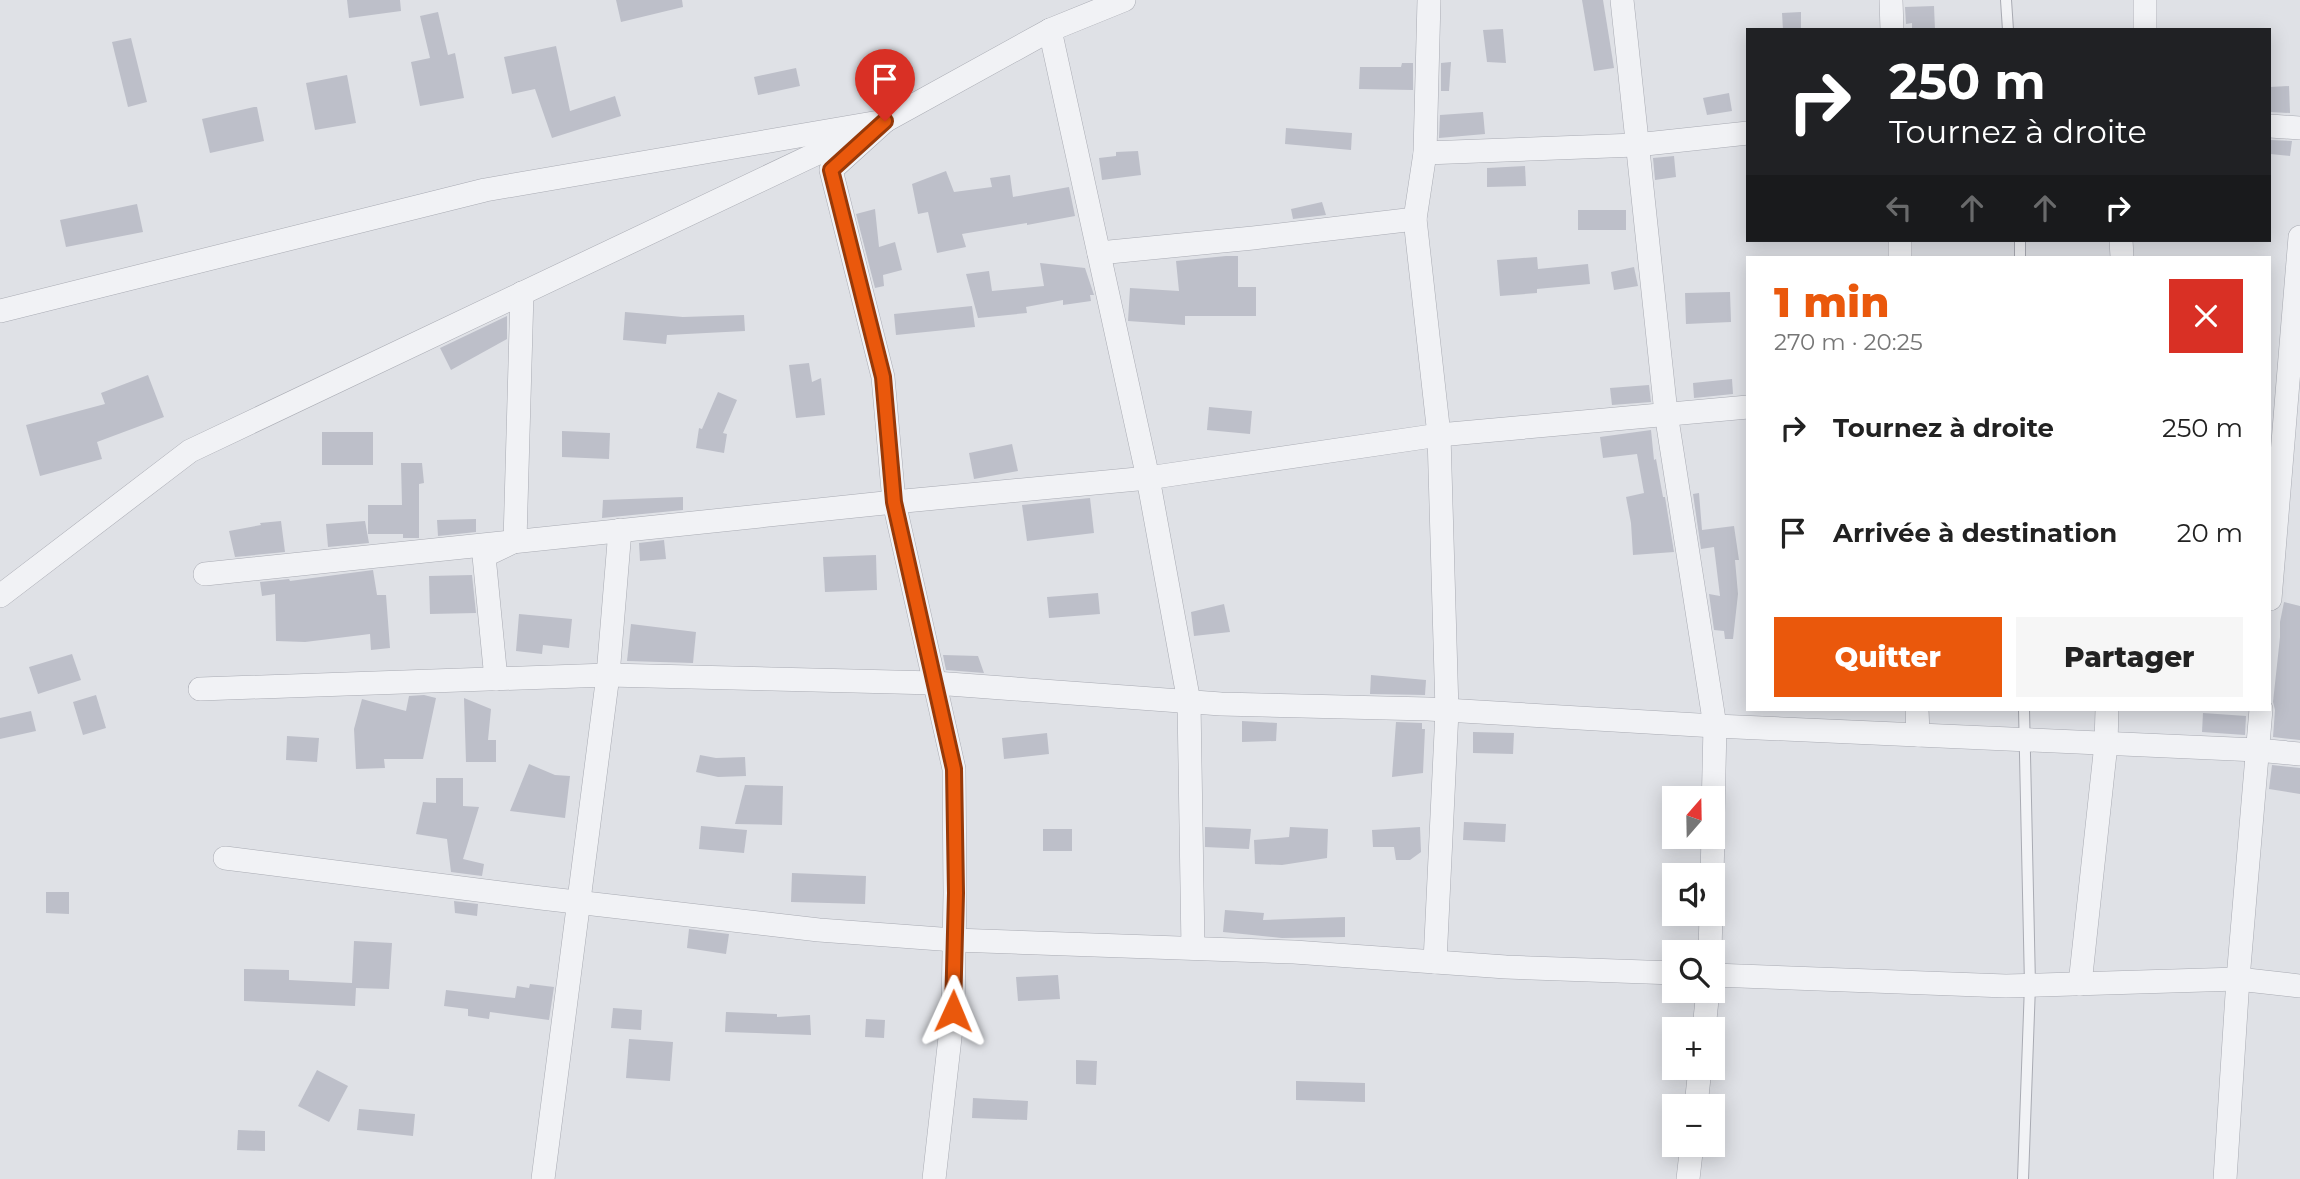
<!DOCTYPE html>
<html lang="fr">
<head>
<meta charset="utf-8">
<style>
  body { margin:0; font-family:Montserrat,sans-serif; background:#f6f6f6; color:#222; height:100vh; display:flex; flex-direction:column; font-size:26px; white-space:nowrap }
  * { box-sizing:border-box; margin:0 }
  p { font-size:23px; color:#767676 }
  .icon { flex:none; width:38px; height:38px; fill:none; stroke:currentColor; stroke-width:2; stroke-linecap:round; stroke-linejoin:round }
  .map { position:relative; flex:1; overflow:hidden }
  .sheet { position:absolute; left:1746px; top:256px; width:525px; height:455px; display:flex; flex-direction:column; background:#fff; border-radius:0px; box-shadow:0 4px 18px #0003 }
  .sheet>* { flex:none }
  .hud { position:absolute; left:1746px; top:28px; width:525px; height:214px; border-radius:0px; box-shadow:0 4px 18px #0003; background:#202124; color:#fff; overflow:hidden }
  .needle { width:46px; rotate:20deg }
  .buttons { position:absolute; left:1662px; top:786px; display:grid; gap:14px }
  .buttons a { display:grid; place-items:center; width:63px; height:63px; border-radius:0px; background:#fff; box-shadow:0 4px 18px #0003; font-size:35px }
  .pin { position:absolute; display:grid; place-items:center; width:60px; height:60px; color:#fff; margin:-72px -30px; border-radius:50% 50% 50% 0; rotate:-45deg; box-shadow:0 0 7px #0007 }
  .pin .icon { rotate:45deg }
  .me { position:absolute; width:77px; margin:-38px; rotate:1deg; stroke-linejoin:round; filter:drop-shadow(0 0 5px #0008) }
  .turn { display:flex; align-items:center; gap:24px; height:147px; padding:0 28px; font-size:32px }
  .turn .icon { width:91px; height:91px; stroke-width:2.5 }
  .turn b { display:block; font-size:49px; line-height:60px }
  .lanes { display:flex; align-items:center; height:66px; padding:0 28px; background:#0003; justify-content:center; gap:35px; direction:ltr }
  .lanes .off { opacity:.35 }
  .round { display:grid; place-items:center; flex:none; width:74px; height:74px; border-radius:0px; background:#f6f6f6 }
  .head { display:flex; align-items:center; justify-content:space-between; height:119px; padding:0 28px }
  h1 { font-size:42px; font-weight:800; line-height:52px; color:#ea580c }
  .primary-button { display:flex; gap:14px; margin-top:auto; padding:14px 28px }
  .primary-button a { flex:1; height:80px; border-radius:0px; background:#ea580c; color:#fff; font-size:28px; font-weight:800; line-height:80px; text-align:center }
  .primary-button a+a { background:#f6f6f6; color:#222 }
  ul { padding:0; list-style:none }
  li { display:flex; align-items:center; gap:21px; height:105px; padding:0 28px }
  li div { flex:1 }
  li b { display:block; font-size:26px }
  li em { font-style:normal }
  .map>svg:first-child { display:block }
  .building { fill:#bdbfc9 }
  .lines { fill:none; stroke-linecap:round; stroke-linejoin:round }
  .lane-casing { stroke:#a9abb3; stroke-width:12 }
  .street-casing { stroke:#a9abb3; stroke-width:24 }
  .lane { stroke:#f1f2f5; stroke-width:10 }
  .street { stroke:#f1f2f5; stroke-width:23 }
  .route-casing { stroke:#983908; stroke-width:18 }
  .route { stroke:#ea580c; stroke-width:12 }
</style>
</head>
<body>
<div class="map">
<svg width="2300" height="1179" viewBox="0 0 2300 1179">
  <rect width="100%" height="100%" fill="#dfe1e6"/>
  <g class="building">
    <path d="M 347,0 L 400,0 L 401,11 L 349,18 Z"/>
    <path d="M 616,0 L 682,0 L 683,7 L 621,22 Z"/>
    <path d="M 1582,0 L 1603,0 L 1614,68 L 1594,71 Z"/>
    <path d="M 1934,6 L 1935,30 L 1912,30 L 1912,23 L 1906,24 L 1905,7 Z"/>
    <path d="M 438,12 L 448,55 L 455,53 L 464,98 L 420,106 L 411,62 L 430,58 L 420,16 Z"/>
    <path d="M 1801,12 L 1801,30 L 1783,30 L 1782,13 Z"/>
    <path d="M 1503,29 L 1506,63 L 1487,62 L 1483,30 Z"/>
    <path d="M 131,38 L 147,102 L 128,107 L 112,42 Z"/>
    <path d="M 556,46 L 570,111 L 615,96 L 621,116 L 552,138 L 535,89 L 512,94 L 504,57 Z"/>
    <path d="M 1451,62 L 1449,91 L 1441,91 L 1441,63 Z"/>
    <path d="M 1402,63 L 1413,63 L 1413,90 L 1359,89 L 1360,67 L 1401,67 Z"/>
    <path d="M 796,68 L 800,86 L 758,95 L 754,77 Z"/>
    <path d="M 347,75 L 356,123 L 315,130 L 306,83 Z"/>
    <path d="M 2289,86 L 2290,113 L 2270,112 L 2270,87 Z"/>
    <path d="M 1729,93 L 1732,111 L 1707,115 L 1703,98 Z"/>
    <path d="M 254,107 L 257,107 L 264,141 L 210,153 L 202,119 Z"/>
    <path d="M 1483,112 L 1485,134 L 1439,138 L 1440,115 Z"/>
    <path d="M 1286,128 L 1352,133 L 1351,150 L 1285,144 Z"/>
    <path d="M 2270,140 L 2292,141 L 2290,156 L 2270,154 Z"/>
    <path d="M 1138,151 L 1141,175 L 1102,180 L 1099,158 L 1116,156 L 1116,152 Z"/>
    <path d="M 1674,156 L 1676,177 L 1655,180 L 1653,158 Z"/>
    <path d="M 1525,166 L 1526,186 L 1487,187 L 1487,168 Z"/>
    <path d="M 946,171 L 954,192 L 992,187 L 990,178 L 1010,175 L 1013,197 L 1069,187 L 1075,216 L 1027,225 L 1027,223 L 962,234 L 966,247 L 937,253 L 928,212 L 918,214 L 912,184 Z"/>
    <path d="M 1322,202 L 1326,215 L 1293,219 L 1291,209 Z"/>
    <path d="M 137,204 L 143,232 L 66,247 L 60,220 Z"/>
    <path d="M 875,209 L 879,247 L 895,242 L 902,270 L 883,275 L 884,286 L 875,288 L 856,214 Z"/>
    <rect x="1578" y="210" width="48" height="20"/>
    <path d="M 1226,256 L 1238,256 L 1238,287 L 1256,287 L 1256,316 L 1185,316 L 1185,325 L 1128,321 L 1130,288 L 1179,291 L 1176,261 Z"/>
    <path d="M 1537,257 L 1538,269 L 1588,264 L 1590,284 L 1537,289 L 1537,293 L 1500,296 L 1497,260 Z"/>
    <path d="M 1040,263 L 1085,268 L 1094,295 L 1090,295 L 1091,301 L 1063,305 L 1063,300 L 1026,307 L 1027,313 L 978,318 L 966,274 L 989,271 L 992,291 L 1044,286 Z"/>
    <path d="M 1634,267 L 1638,286 L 1614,290 L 1611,272 Z"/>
    <path d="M 1730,292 L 1731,322 L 1686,324 L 1685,293 Z"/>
    <path d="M 972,306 L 975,327 L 896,335 L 894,314 Z"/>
    <path d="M 625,312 L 683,317 L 744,315 L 745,331 L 667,335 L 666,344 L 623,340 Z"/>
    <path d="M 507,316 L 507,339 L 451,370 L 440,348 Z"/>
    <path d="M 809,363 L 812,382 L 821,378 L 825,415 L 796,418 L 789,365 Z"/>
    <path d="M 148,375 L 164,417 L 97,442 L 102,459 L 40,476 L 26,425 L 105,404 L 101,393 Z"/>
    <path d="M 1732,379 L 1733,394 L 1694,398 L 1693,383 Z"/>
    <path d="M 1649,385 L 1651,402 L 1612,405 L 1610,388 Z"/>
    <path d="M 718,392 L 737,400 L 723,433 L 727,434 L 724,453 L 696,448 L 699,428 L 702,429 Z"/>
    <path d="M 1209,407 L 1252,411 L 1250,434 L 1207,430 Z"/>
    <path d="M 1651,430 L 1654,460 L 1656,459 L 1663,497 L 1665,497 L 1674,552 L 1633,555 L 1631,523 L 1626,497 L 1644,493 L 1637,454 L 1603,458 L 1600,437 Z"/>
    <path d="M 562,431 L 610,433 L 609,459 L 562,457 Z"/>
    <rect x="322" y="432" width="51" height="33"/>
    <path d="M 1012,444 L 1018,471 L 974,479 L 969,453 Z"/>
    <path d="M 401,463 L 422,463 L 424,483 L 419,484 L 419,538 L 403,538 L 403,534 L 368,534 L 368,505 L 402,505 Z"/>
    <path d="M 1699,493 L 1702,530 L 1734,526 L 1739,560 L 1735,560 L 1738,594 L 1733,639 L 1725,639 L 1724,631 L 1714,630 L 1709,594 L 1720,596 L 1714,547 L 1701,549 L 1693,494 Z"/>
    <path d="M 683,497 L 683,510 L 602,518 L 603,500 Z"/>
    <path d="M 1090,498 L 1094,533 L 1027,541 L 1022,505 Z"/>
    <path d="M 476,519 L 476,532 L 438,536 L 437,520 Z"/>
    <path d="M 281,521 L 285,552 L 235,557 L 229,531 L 261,525 L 260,523 Z"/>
    <path d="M 365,521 L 369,543 L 328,547 L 326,524 Z"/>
    <path d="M 664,540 L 666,559 L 640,561 L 639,543 Z"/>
    <path d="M 876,555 L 877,590 L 825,592 L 823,557 Z"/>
    <path d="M 373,570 L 377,595 L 386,595 L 390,648 L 371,650 L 370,634 L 305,642 L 276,641 L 275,594 L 262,596 L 260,582 L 289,579 L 290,581 Z"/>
    <path d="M 472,575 L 476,613 L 430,614 L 429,576 Z"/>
    <path d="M 1098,593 L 1100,614 L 1049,618 L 1047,597 Z"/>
    <path d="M 2284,602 L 2300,606 L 2300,740 L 2273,737 L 2275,710 L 2273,702 L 2280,637 L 2280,622 Z"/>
    <path d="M 1224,604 L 1230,632 L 1194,636 L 1191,612 Z"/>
    <path d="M 519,614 L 572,619 L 569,648 L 543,645 L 542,654 L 516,651 Z"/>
    <path d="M 631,624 L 696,632 L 693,663 L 627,661 Z"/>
    <path d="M 72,654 L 81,680 L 38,694 L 29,667 Z"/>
    <path d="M 943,655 L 978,656 L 984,673 L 946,670 Z"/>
    <path d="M 1371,675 L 1426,680 L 1425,695 L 1370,694 Z"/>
    <path d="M 96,695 L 106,728 L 83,735 L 73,702 Z"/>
    <path d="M 424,695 L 436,698 L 423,759 L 384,759 L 385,768 L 356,769 L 354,729 L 362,699 L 406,711 L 409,696 Z"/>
    <path d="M 464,698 L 491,709 L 488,740 L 496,740 L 496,762 L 466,762 Z"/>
    <path d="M 31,711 L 36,731 L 0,739 L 0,718 Z"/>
    <path d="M 2203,713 L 2246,716 L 2245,735 L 2202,732 Z"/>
    <path d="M 1242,721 L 1277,723 L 1276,741 L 1242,742 Z"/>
    <path d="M 1396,722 L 1422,723 L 1422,729 L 1425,729 L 1423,773 L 1392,777 Z"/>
    <path d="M 1473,732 L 1514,733 L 1513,754 L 1473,753 Z"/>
    <path d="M 1047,733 L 1049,754 L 1004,759 L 1002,738 Z"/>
    <path d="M 287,736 L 319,738 L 317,762 L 286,760 Z"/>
    <path d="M 700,755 L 716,758 L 745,757 L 746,776 L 718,777 L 696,772 Z"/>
    <path d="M 529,764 L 555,775 L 570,776 L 565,818 L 510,811 Z"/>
    <path d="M 2272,765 L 2300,768 L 2300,794 L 2269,789 Z"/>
    <path d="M 436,778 L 463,778 L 463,806 L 479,807 L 463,859 L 484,864 L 482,876 L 451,872 L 447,839 L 416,834 L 423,802 L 436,803 Z"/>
    <path d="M 745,785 L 783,786 L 782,825 L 735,824 Z"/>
    <path d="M 1464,822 L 1506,824 L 1505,842 L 1463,840 Z"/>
    <path d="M 701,826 L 747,830 L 744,853 L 699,849 Z"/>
    <path d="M 1205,827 L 1251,829 L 1249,849 L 1205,847 Z"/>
    <path d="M 1290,827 L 1328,829 L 1327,858 L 1282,865 L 1255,864 L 1254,840 L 1289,837 Z"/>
    <path d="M 1420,827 L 1421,852 L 1410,860 L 1396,860 L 1394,847 L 1373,847 L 1372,830 Z"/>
    <rect x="1043" y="829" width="29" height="22"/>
    <path d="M 792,873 L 866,876 L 865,904 L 791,902 Z"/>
    <path d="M 46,892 L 69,892 L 69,914 L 46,913 Z"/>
    <path d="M 454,901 L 478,904 L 477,916 L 455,913 Z"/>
    <path d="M 1225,910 L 1264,913 L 1263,920 L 1345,917 L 1345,937 L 1282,938 L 1223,932 Z"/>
    <path d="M 689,929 L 729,934 L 726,954 L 687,948 Z"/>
    <path d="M 354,941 L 392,943 L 389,989 L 356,988 L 355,1006 L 244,1001 L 244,969 L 289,970 L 289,980 L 352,983 Z"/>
    <path d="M 1058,975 L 1060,999 L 1018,1001 L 1016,977 Z"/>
    <path d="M 530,984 L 554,987 L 549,1020 L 490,1012 L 489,1019 L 468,1016 L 468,1009 L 444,1006 L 446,990 L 515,998 L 517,986 L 529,988 Z"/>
    <path d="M 613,1008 L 642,1010 L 641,1030 L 611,1028 Z"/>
    <path d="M 726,1012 L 777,1014 L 777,1017 L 810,1015 L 811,1035 L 725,1032 Z"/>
    <path d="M 866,1019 L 885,1020 L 884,1038 L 865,1037 Z"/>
    <path d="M 629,1039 L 673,1042 L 670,1081 L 626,1078 Z"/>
    <path d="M 1076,1060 L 1097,1061 L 1096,1085 L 1076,1084 Z"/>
    <path d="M 317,1070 L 348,1086 L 329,1122 L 298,1106 Z"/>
    <path d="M 1296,1081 L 1365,1083 L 1365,1102 L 1296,1100 Z"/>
    <path d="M 973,1098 L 1028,1101 L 1027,1120 L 972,1118 Z"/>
    <path d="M 359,1109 L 415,1114 L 413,1136 L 357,1130 Z"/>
    <path d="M 238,1130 L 265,1131 L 265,1151 L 237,1150 Z"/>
  </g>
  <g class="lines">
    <g class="lane-casing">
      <g id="lane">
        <path d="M 2006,0 L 2008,30"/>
        <path d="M 2020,240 L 2020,257"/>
        <path d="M 2023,1179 L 2030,985 L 2024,709"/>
      </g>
    </g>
    <g class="street-casing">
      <g id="street">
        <path d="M 1429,0 L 1425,153 L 1415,219 L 1439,435 L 1447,711 L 1435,962"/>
        <path d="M 1622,0 L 1666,413 L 1715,726 L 1713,813"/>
        <path d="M 1891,0 L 1892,30"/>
        <path d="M 2145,0 L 2145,30"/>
        <path d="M 1050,30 L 1148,478 L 1189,702 L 1193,948"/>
        <path d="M 2270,126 L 2300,128"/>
        <path d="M 1425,153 L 1636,145 L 1748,133"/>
        <path d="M 1900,240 L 1900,257"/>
        <path d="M 2121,240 L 2122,257"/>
        <path d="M 1099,253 L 1253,238 L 1415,219"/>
        <path d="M 0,311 L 485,190 L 885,121 L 1050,30 L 1124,0"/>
        <path d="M 205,574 L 894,502 L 1148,478 L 1439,435 L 1748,407"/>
        <path d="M 0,596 L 190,451 L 885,121 L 831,170 L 883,377 L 894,502 L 954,769 L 955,893 L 953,1011 L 934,1179"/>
        <path d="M 2270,599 L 2300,237"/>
        <path d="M 496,679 L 484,556 L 515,541 L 522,293"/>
        <path d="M 200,689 L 608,675 L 935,683 L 1221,704 L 1428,709 L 1715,726 L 2257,750 L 2300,754"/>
        <path d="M 1917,709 L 1918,735"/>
        <path d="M 225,858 L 541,898 L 819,930 L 954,940 L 1294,952 L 1506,967 L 1675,973"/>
        <path d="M 1712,875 L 1713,836"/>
        <path d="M 1710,952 L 1711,914"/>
        <path d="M 1713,975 L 2006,986 L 2238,979 L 2300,986"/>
        <path d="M 2080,984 L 2106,744 L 2107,709"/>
        <path d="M 1704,1029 L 1708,990"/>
        <path d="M 1696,1106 L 1700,1068"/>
        <path d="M 543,1179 L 608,675 L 620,530"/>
        <path d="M 1688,1179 L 1692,1144"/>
        <path d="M 2225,1179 L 2238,979 L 2261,709"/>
      </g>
    </g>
    <use href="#lane" class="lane"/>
    <use href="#street" class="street"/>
  </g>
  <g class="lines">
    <g class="route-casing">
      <path id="route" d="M 885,121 L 831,170 L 883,377 L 894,502 L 954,769 L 956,893 L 953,1011"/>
    </g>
    <use href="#route" class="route"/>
  </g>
</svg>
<div class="buttons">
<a><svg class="needle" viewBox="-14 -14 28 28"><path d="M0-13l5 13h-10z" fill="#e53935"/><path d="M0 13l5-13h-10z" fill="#767676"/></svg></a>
<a><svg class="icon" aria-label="sound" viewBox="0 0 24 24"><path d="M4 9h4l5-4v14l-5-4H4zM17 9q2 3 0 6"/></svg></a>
<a><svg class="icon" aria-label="search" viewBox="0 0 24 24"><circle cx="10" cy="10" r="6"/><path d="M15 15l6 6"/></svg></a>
<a>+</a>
<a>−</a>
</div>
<div class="pin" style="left:885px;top:121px;background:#d93025"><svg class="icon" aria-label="arrive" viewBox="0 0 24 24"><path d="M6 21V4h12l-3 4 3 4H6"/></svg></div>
<svg class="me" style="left:953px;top:1011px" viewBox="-20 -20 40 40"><path d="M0-17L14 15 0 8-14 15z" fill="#ea580c" stroke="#fff" stroke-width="4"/></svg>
<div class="hud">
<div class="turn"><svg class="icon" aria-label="right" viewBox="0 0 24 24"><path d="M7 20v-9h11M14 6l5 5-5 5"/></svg><div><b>250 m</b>Tournez à droite</div></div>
<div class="lanes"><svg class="icon off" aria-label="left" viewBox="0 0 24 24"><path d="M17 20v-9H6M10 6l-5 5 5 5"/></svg><svg class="icon off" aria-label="ahead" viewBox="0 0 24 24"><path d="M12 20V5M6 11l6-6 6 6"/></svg><svg class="icon off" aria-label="ahead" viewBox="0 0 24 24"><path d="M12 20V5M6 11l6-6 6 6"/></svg><svg class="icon" aria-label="right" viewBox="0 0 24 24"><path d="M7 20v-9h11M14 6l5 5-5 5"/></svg></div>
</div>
<section class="sheet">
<div class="head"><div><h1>1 min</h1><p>270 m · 20:25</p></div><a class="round" style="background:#d93025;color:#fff"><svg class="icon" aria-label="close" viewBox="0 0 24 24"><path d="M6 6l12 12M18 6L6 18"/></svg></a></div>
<ul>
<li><svg class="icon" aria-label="right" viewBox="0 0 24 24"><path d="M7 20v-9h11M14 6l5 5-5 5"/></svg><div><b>Tournez à droite</b></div><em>250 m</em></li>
<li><svg class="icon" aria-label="arrive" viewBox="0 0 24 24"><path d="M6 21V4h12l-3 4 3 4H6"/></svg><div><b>Arrivée à destination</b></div><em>20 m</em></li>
</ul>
<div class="primary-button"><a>Quitter</a><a>Partager</a></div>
</section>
</div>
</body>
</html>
